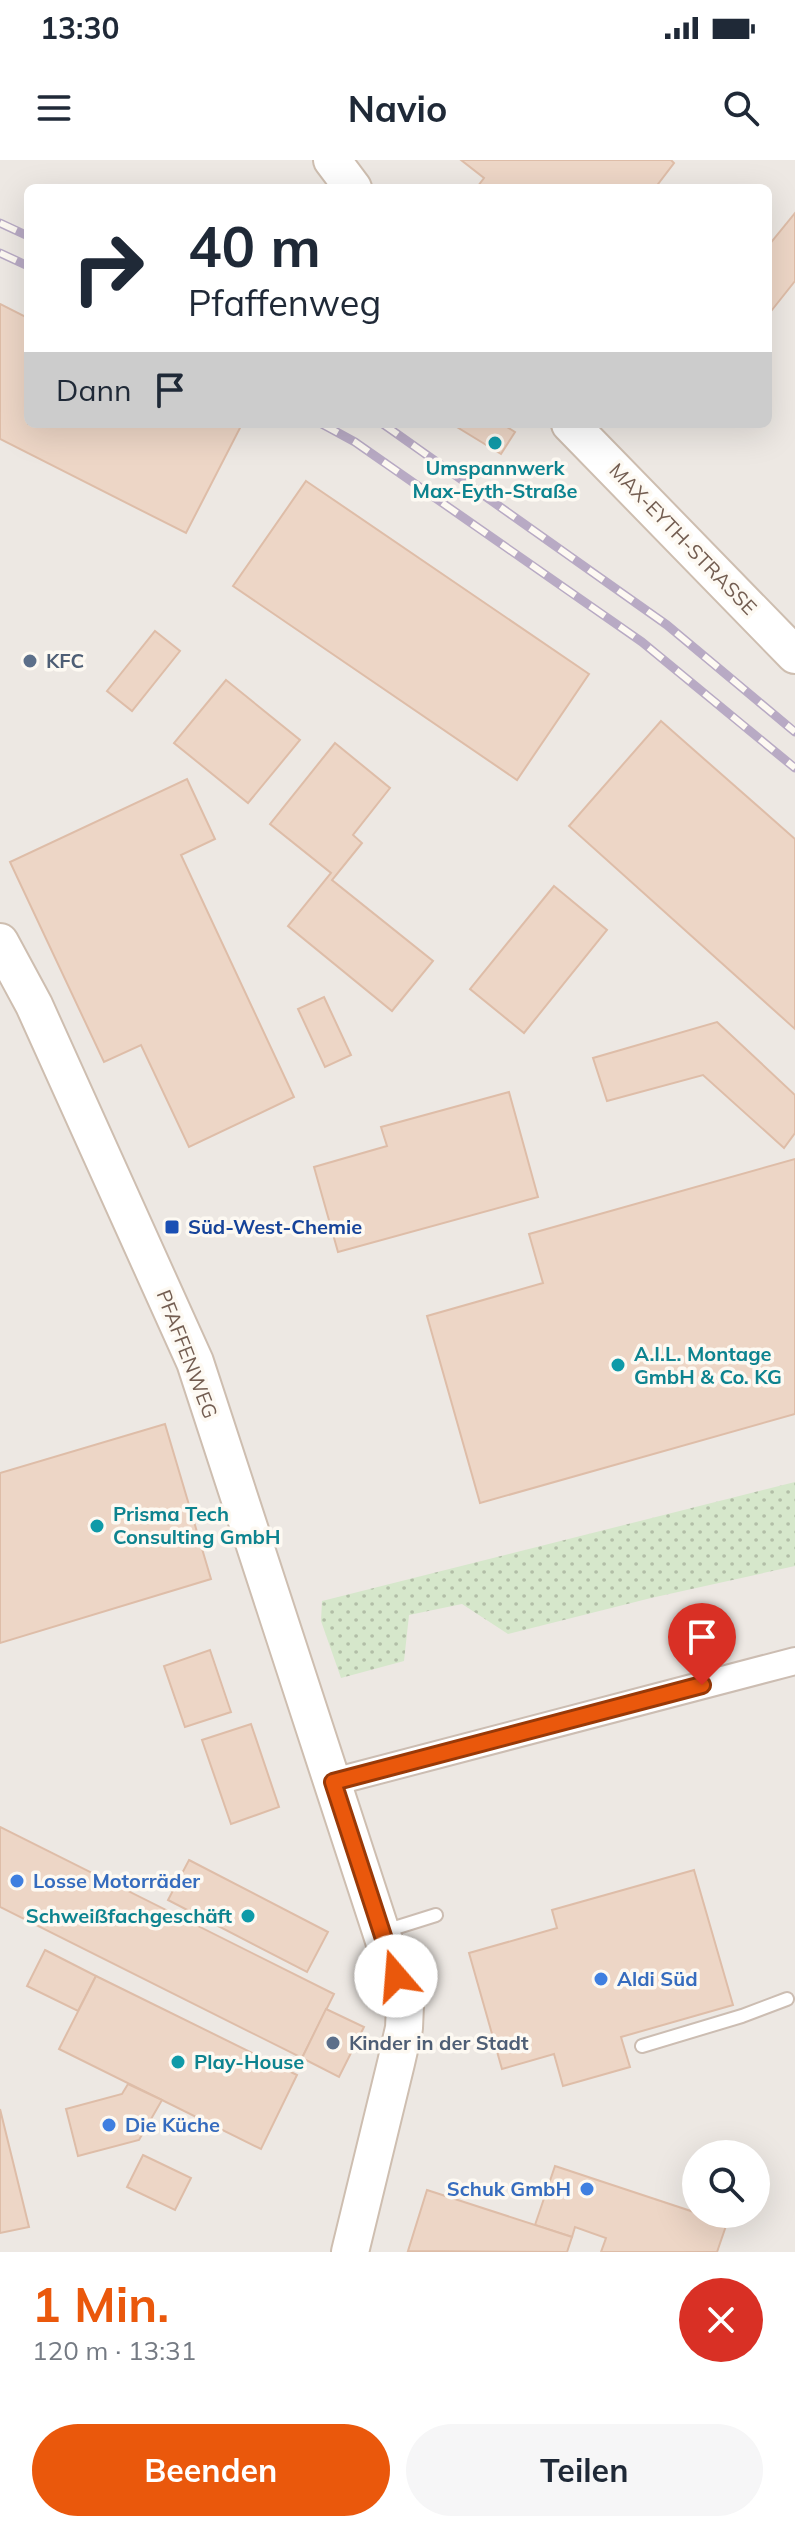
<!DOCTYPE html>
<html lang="de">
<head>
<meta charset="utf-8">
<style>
  body { margin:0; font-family:Mulish,sans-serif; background:#f6f6f7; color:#1f2937; height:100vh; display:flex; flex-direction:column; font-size:30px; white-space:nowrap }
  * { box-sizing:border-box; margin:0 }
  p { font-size:26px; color:#747a83 }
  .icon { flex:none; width:44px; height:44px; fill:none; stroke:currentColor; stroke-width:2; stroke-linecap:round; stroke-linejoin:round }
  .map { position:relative; height:2092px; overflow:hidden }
  .drawer { display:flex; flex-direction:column; background:#fff; flex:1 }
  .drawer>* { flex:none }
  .top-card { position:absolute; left:24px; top:24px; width:748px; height:244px; border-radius:12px; box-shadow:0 8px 32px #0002; background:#fff; color:#1f2937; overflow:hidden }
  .buttons { position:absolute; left:682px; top:1980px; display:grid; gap:16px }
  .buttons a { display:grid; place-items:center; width:88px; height:88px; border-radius:50%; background:#fff; box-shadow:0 8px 32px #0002; font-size:40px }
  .pin { position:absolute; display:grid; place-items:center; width:68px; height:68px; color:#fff; margin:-82px -34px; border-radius:50% 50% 50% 0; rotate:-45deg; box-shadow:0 0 8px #0007 }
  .pin .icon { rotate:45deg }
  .me { position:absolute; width:88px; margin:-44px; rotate:342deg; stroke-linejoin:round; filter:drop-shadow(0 0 6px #0008) }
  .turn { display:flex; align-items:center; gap:28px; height:168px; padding:0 32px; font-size:36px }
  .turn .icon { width:104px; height:104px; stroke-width:2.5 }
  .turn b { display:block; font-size:56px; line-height:68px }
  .then { display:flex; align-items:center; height:76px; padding:0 32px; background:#0003; gap:16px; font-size:30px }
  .round { display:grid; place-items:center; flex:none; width:84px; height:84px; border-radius:42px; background:#f6f6f7 }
  .headline { display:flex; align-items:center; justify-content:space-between; height:136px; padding:0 32px }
  h1 { font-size:48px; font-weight:700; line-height:60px; color:#ea580c }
  .cta { display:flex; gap:16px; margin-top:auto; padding:16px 32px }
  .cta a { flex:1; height:92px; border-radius:48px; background:#ea580c; color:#fff; font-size:32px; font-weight:700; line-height:92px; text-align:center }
  .cta a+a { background:#f6f6f7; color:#1f2937 }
  .status { display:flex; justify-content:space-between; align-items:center; height:56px; padding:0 40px; background:#fff; direction:ltr }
  .status svg { height:22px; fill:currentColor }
  header { display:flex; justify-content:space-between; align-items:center; height:104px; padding:0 32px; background:#fff; font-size:36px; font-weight:700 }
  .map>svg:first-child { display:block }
  .industrial { fill:#ede8e3; fill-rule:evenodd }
  .grass { fill:url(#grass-dots) }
  .building { fill:#edd6c6; stroke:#debda8; stroke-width:2 }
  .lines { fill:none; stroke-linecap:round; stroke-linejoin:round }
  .lane-casing { stroke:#ccbdb2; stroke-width:16 }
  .street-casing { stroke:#ccbdb2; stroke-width:30 }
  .secondary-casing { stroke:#cebeb0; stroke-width:40 }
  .lane { stroke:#fff; stroke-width:12 }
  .street { stroke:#fff; stroke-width:26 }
  .secondary { stroke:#fff; stroke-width:36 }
  .rail-casing { stroke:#b8aac4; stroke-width:9 }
  .rail { stroke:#fdf9f2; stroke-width:6; stroke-dasharray:18; stroke-linecap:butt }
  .route-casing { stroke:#983908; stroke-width:20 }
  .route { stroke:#ea580c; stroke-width:14 }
  .culture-dot { fill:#0f9aa8; stroke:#fdf9f2; stroke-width:3 }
  .service-dot { fill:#5c6f8a; stroke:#fdf9f2; stroke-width:3 }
  .transit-dot { fill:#1a4fb4; stroke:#fdf9f2; stroke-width:3 }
  .shop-dot { fill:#3f7fe0; stroke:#fdf9f2; stroke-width:3 }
  .labels { text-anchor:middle; stroke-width:7; stroke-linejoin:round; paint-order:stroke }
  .culture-label { font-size:20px; font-weight:bold; fill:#0d838f; stroke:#fdf9f2; text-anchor:start }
  .street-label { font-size:20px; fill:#735d51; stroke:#fdf9f2 }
  .service-label { font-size:20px; font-weight:bold; fill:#4e5e75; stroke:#fdf9f2; text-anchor:start }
  .transit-label { font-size:20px; font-weight:bold; fill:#164399; stroke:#fdf9f2; text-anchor:start }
  .shop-label { font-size:20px; font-weight:bold; fill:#366cbe; stroke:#fdf9f2; text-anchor:start }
</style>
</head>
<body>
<div class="status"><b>13:30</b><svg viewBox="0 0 49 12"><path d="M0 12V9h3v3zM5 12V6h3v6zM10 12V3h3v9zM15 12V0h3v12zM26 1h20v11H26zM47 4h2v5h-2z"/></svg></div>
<header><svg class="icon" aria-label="menu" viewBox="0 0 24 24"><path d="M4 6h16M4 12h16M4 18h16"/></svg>Navio<svg class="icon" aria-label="search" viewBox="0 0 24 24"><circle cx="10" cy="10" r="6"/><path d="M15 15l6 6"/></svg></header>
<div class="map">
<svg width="795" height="2092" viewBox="0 0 795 2092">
  <defs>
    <pattern id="grass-dots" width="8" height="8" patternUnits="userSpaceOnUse" patternTransform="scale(2)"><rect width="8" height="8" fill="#d6e7cb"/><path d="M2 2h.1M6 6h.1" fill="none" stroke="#b2bea7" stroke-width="1.8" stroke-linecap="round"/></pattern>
  </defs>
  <rect width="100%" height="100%" fill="#fbf5eb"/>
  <path class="industrial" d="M 0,0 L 795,0 L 795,2092 L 0,2092 ZM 28,28 L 768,28 L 768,264 L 28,264 ZM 696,1994 L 756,1994 L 756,2054 L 696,2054 Z"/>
  <path class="grass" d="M 795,1322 L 795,1406 L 651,1438 L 508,1474 L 462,1444 L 409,1455 L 404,1501 L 341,1518 L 321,1461 L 322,1441 Z"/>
  <g class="building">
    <path d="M 461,0 L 671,0 L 674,3 L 655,28 L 481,28 L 478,26 L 484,18 Z"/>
    <path d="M 795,53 L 795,121 L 768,155 L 768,86 Z"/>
    <path d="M 0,144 L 28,158 L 28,264 L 237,264 L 241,266 L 186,373 L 0,279 Z"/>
    <path d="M 452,264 L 502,264 L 515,272 L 501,294 Z"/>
    <path d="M 306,321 L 589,514 L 517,620 L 233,426 Z"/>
    <path d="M 155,471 L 180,491 L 132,551 L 107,531 Z"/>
    <path d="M 226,520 L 300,580 L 248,643 L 174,583 Z"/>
    <path d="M 661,561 L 795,679 L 795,869 L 569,666 Z"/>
    <path d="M 335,583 L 390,628 L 353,675 L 362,683 L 332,720 L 433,801 L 392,851 L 288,766 L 331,713 L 270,664 Z"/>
    <path d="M 187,619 L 215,679 L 181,695 L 294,937 L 189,987 L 141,885 L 104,902 L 10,702 Z"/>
    <path d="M 554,726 L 607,770 L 524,873 L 470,829 Z"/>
    <path d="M 324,837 L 351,895 L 325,907 L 298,849 Z"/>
    <path d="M 717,862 L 795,935 L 795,973 L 784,988 L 703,915 L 607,941 L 593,898 Z"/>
    <path d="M 509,932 L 538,1037 L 338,1092 L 314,1007 L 387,986 L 381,967 Z"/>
    <path d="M 795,999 L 795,1254 L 480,1343 L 427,1156 L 543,1123 L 529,1074 Z"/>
    <path d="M 165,1264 L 211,1419 L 0,1483 L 0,1313 Z"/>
    <path d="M 210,1490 L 231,1552 L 185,1567 L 164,1506 Z"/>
    <path d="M 251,1564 L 279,1647 L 231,1664 L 202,1580 Z"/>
    <path d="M 0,1667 L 334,1834 L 302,1898 L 0,1747 Z"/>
    <path d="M 189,1700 L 328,1772 L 307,1812 L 168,1740 Z"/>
    <path d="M 694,1710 L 733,1845 L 621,1877 L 630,1907 L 563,1926 L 554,1894 L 502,1909 L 469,1793 L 557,1768 L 552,1750 Z"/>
    <path d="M 45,1790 L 96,1816 L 78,1851 L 27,1826 Z"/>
    <path d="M 96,1816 L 297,1915 L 261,1989 L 59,1889 Z"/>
    <path d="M 326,1849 L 364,1867 L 339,1917 L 302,1898 Z"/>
    <path d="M 128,1924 L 162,1940 L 139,1980 L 78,1996 L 66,1949 L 122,1934 Z"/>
    <path d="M 0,1949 L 29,2067 L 0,2073 Z"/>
    <path d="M 143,1995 L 191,2018 L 175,2050 L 127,2027 Z"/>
    <path d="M 555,2006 L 727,2063 L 717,2092 L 601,2092 L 606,2078 L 575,2067 L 572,2077 L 535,2065 Z"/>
    <path d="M 427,2030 L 572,2077 L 567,2092 L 408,2091 Z"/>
  </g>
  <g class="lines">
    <g class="lane-casing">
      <g id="lane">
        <path d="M 385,1771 L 436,1755"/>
        <path d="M 642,1886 L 742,1856 L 787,1839"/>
      </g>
    </g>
    <g class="street-casing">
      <path id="street" d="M 333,1622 L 795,1501"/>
    </g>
    <g class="secondary-casing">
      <g id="secondary">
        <path d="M 332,0 L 353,28"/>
        <path d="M 570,264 L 795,495"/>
        <path d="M 0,782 L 34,845 L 195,1202 L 405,1845 L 404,1868 L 396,1903 L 350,2092"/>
      </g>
    </g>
    <use href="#lane" class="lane"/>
    <use href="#street" class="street"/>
    <use href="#secondary" class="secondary"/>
    <g class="rail-casing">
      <g id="rail">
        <path d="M 0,63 L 28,76"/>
        <path d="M 0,93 L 28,106"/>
        <path d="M 322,264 L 355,282 L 642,482 L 795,608"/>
        <path d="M 383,264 L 667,465 L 795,572"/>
      </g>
    </g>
    <use href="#rail" class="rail"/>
  </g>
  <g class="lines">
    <g class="route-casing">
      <path id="route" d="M 396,1816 L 333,1622 L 702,1525"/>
    </g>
    <use href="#route" class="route"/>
  </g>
  <g class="culture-dot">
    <circle cx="495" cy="283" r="8"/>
    <circle cx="618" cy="1205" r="8"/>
    <circle cx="97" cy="1366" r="8"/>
    <circle cx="248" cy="1756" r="8"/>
    <circle cx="178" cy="1902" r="8"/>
  </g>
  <g class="service-dot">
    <circle cx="30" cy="501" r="8"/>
    <circle cx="333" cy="1883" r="8"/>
  </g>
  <rect class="transit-dot" x="164" y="1059" width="16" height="16" rx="4"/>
  <g class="shop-dot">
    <circle cx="17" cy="1721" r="8"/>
    <circle cx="601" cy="1819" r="8"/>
    <circle cx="109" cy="1965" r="8"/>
    <circle cx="587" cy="2029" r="8"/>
  </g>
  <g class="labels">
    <g class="culture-label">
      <text x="495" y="315" text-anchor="middle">Umspannwerk<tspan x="495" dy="23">Max-Eyth-Straße</tspan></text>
      <text x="634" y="1201">A.I.L. Montage<tspan x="634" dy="23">GmbH &amp; Co. KG</tspan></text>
      <text x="113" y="1361">Prisma Tech<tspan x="113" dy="23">Consulting GmbH</tspan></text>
      <text x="232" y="1763" text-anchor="end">Schweißfachgeschäft</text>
      <text x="194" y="1909">Play-House</text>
    </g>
    <g class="street-label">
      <text transform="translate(683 379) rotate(46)" y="7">MAX-EYTH-STRASSE</text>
      <text transform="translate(187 1194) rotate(69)" y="7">PFAFFENWEG</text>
    </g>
    <g class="service-label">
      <text x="46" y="508">KFC</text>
      <text x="349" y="1890">Kinder in der Stadt</text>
    </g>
    <g class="transit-label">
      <text x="188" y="1074">Süd-West-Chemie</text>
    </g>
    <g class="shop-label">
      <text x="33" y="1728">Losse Motorräder</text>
      <text x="617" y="1826">Aldi Süd</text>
      <text x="125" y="1972">Die Küche</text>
      <text x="571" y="2036" text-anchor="end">Schuk GmbH</text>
    </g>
  </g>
</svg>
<div class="buttons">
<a><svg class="icon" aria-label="search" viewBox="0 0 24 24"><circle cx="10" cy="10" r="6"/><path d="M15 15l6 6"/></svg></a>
</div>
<div class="pin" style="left:702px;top:1525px;background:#d93025"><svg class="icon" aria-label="arrive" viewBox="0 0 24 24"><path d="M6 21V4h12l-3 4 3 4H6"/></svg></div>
<svg class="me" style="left:396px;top:1816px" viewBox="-20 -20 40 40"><circle r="19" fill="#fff"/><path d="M0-13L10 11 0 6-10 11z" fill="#ea580c"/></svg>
<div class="top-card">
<div class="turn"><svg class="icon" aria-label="right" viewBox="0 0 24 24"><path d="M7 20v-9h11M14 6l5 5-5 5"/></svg><div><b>40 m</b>Pfaffenweg</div></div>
<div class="then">Dann<svg class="icon" aria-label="arrive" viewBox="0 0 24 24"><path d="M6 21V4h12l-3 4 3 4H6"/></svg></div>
</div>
</div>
<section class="drawer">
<div class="headline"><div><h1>1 Min.</h1><p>120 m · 13:31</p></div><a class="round" style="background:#d93025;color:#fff"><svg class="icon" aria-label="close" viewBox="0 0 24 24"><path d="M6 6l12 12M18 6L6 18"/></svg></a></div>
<div class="cta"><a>Beenden</a><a>Teilen</a></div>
</section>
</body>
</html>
